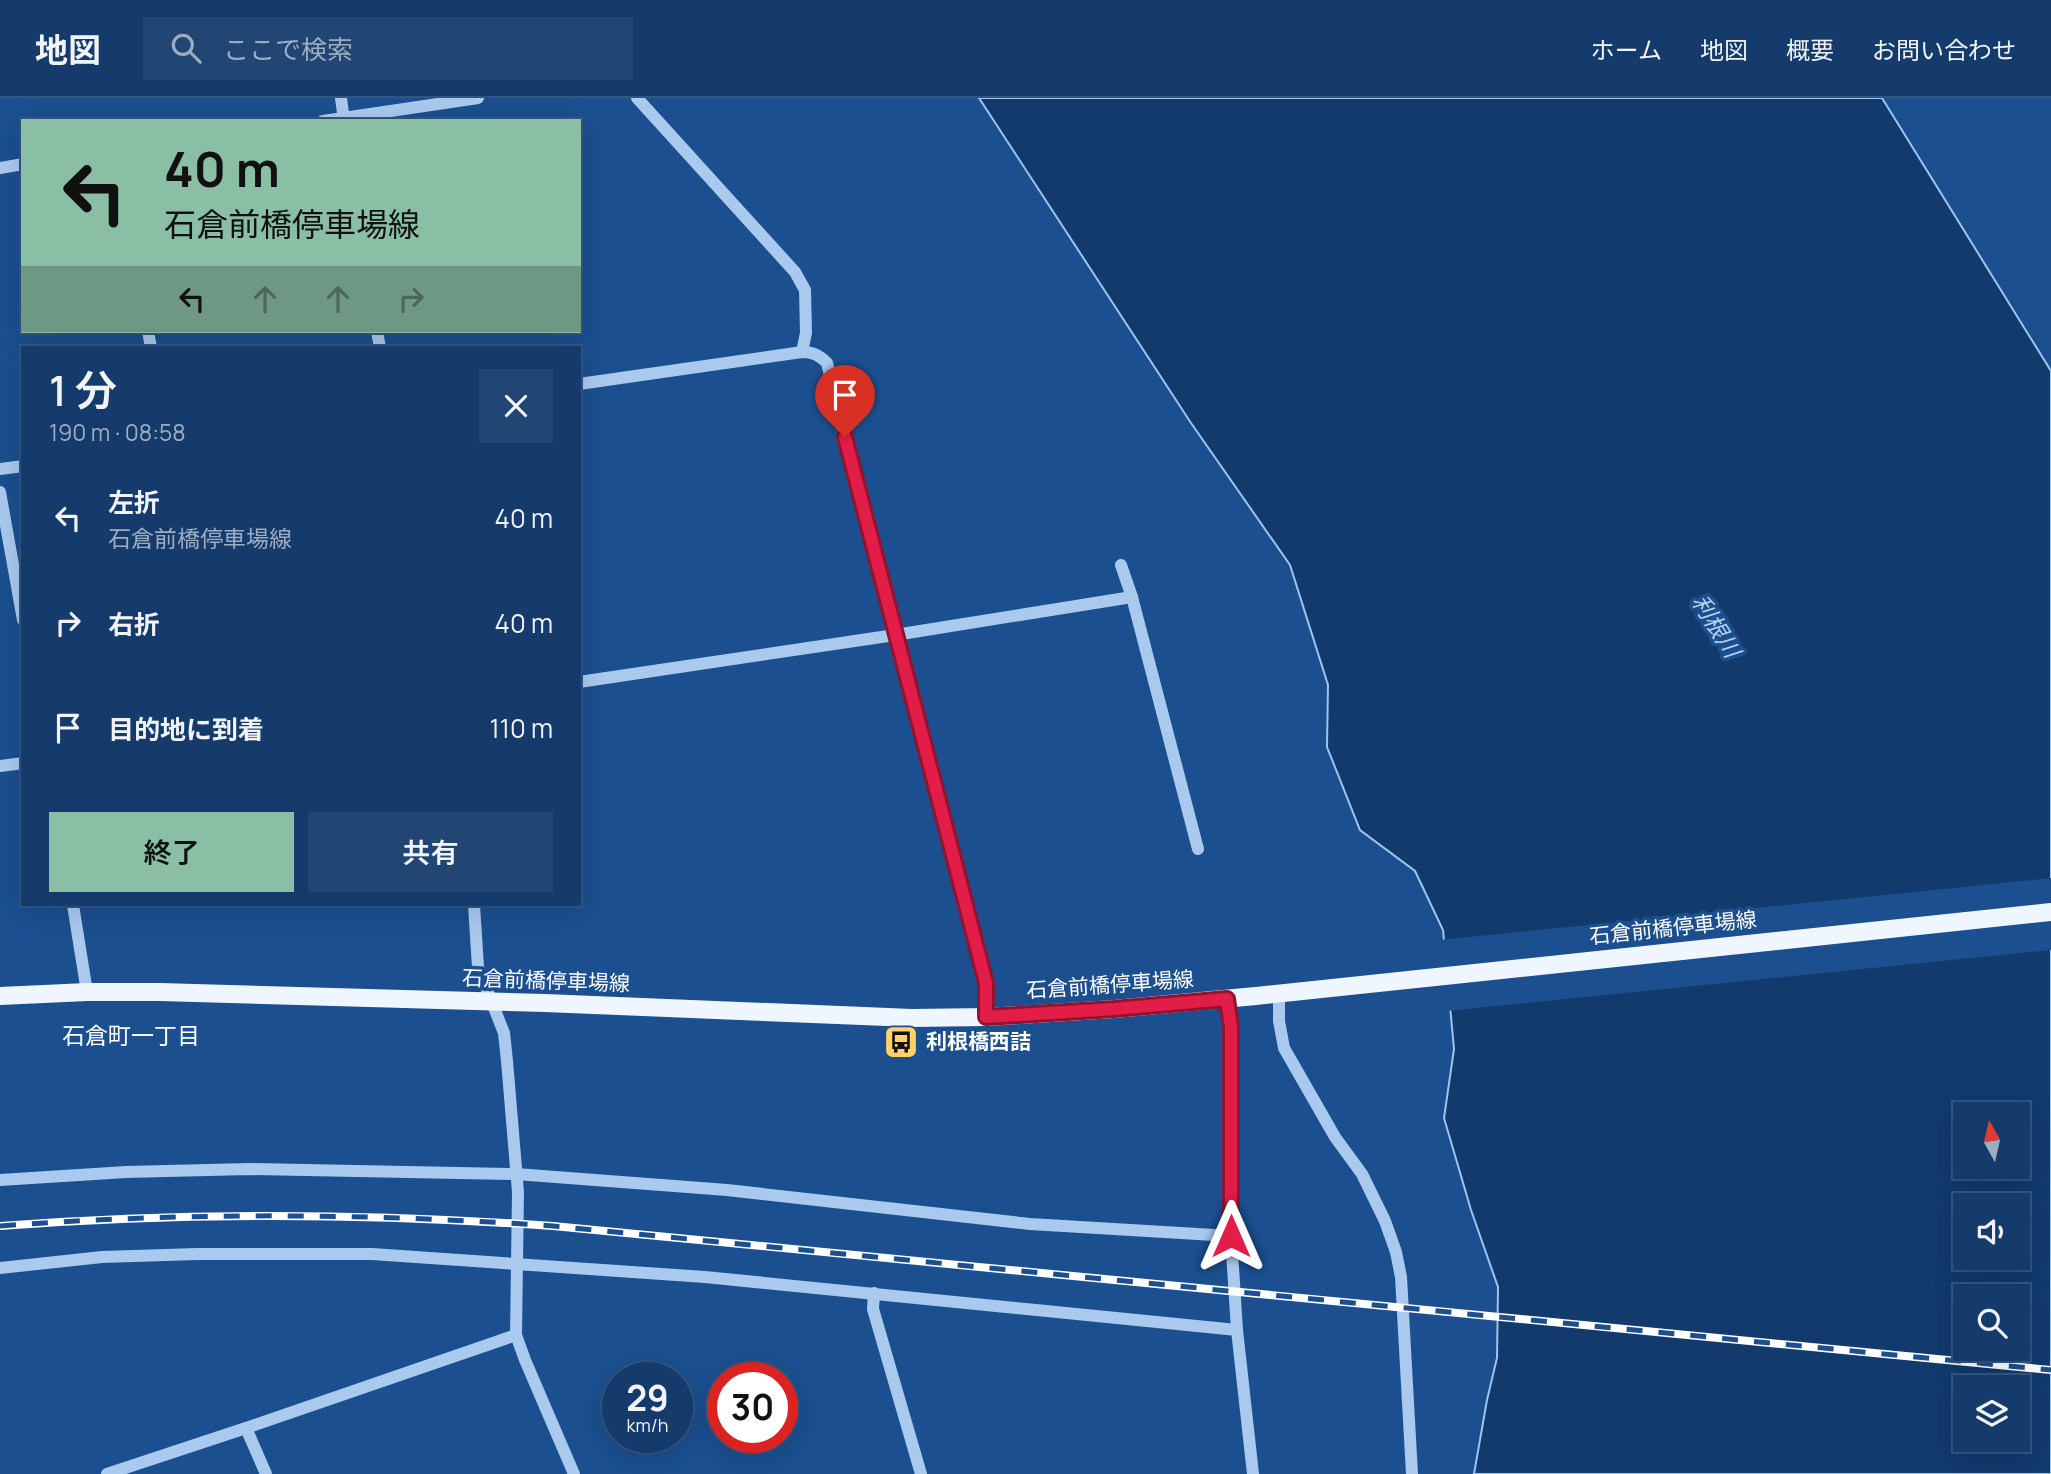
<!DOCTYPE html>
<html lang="ja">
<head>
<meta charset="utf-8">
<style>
  body { margin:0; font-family:Manrope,"Noto Sans JP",sans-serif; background:#214673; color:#f1f3f6; height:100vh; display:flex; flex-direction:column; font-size:26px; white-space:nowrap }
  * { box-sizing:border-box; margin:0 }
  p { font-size:23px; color:#9dadc1 }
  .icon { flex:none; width:38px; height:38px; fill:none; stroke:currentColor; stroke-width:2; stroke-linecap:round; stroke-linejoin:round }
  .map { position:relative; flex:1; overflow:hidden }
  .side { position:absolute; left:21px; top:248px; width:560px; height:560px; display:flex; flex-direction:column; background:#143b6b; border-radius:0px; box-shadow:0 7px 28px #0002,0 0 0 2px #33557e }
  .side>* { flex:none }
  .guide { position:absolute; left:21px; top:21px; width:560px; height:214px; border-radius:0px; box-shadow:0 7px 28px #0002,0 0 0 2px #33557e; background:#8abfa5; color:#111; overflow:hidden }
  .needle { width:46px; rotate:352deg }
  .fabs { position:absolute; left:1953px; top:1004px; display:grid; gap:14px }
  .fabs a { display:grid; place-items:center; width:77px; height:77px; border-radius:0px; background:#143b6b; box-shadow:0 7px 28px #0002,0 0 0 2px #33557e; font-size:35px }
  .speed { position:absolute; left:602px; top:1264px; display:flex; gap:14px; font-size:35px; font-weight:700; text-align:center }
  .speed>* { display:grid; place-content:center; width:91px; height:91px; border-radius:50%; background:#143b6b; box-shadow:0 7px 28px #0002,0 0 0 2px #33557e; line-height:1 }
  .speed small { font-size:18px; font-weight:400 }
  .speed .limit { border:10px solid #d22; background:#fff; color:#111 }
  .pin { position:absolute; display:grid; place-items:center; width:60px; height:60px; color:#fff; margin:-72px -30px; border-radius:50% 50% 50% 0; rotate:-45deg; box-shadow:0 0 7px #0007 }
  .pin .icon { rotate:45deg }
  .me { position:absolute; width:77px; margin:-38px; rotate:0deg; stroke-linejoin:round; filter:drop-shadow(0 0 5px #0008) }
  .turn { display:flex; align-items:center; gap:24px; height:147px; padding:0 28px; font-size:32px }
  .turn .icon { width:91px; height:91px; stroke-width:2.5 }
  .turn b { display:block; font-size:49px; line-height:60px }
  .lanes { display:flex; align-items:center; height:66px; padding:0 28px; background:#0003; justify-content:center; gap:35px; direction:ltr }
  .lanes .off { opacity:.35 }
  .round { display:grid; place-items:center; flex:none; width:74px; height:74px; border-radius:0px; background:#214673 }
  .headline { display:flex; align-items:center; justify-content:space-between; height:119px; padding:0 28px }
  h1 { font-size:42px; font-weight:600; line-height:52px }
  .cta { display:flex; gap:14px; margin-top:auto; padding:14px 28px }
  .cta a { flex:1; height:80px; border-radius:0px; background:#8abfa5; color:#111; font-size:28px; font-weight:600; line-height:80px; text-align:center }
  .cta a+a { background:#214673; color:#f1f3f6 }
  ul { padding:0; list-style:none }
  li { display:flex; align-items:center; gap:21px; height:105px; padding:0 28px }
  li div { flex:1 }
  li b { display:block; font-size:26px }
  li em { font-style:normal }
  header { display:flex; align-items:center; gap:42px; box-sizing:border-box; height:98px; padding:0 35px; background:#143b6b; border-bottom:2px solid #33557e }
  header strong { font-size:33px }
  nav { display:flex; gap:38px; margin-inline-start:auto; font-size:24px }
  .search { width:490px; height:63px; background:#214673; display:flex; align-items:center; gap:18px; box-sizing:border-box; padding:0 24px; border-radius:0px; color:#9dadc1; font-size:26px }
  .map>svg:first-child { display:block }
  .water { fill:#123a6d; stroke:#9cc4f0; stroke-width:2; fill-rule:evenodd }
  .pier { fill:#1b4f8f }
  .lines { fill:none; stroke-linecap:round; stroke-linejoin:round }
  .minor { stroke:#a9c9ee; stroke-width:12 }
  .major { stroke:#f0f6ff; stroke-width:18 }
  .rail-casing { stroke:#fff; stroke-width:8 }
  .rail { stroke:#1b4f8f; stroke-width:5; stroke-dasharray:16; stroke-linecap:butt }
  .route-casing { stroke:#92132f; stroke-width:18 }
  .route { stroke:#e11d48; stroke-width:12 }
  .labels { text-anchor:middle; stroke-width:7; stroke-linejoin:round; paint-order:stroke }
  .street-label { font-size:21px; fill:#fff; stroke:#1b4f8f }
  .poi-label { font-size:21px; font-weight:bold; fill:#fff; stroke:#1b4f8f; text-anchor:start }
  .water-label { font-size:23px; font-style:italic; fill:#b5d3f5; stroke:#1b4f8f }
  .neighbourhood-label { font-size:23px; fill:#fff; stroke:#1b4f8f }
</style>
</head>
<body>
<header>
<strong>地図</strong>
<div class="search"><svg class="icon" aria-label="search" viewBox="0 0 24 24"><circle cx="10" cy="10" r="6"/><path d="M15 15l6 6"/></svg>ここで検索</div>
<nav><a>ホーム</a><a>地図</a><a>概要</a><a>お問い合わせ</a></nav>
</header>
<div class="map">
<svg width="2051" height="1376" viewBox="0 0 2051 1376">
  <rect width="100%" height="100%" fill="#1b4f8f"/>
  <path class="water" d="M 979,0 L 1882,0 L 2051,273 L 2051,1376 L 1474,1376 L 1487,1302 L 1497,1260 L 1498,1189 L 1471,1112 L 1444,1020 L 1454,951 L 1443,832 L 1415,773 L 1360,732 L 1327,649 L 1328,587 L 1290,467 L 1191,325 ZM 1965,1017 L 2018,1017 L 2018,1069 L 1965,1069 ZM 1965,1108 L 2018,1108 L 2018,1160 L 1965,1160 ZM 1965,1199 L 2018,1199 L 2018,1251 L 1965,1251 ZM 1965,1290 L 2018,1290 L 2018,1342 L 1965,1342 Z"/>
  <path class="pier" d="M 2051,780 L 2051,852 L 1447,913 L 1440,842 Z"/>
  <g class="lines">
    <g class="minor">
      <path d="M 341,0 L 344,23"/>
      <path d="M 637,0 L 795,174 L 805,192 L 806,235 L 802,254"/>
      <path d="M 323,23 L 478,0"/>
      <path d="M 0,70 L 23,66"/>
      <path d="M 148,233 L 151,250"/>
      <path d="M 377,233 L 380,250"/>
      <path d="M 579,286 L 802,254 C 813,254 819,257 827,265 L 895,537 L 986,885 L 987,919"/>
      <path d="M 0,371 L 23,368"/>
      <path d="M 0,394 L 23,522"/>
      <path d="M 1121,467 L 1132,499 L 1198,751"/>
      <path d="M 579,584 L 895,537 L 1132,499"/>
      <path d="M 0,668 L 23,665"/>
      <path d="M 73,807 L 87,894"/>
      <path d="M 474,807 L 478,869 L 504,935 L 507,963 L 518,1094 L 516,1237 L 525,1262 L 574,1376"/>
      <path d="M 1279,895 L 1279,923 L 1284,950 L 1335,1039 L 1362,1076 L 1385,1123 L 1396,1154 L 1401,1179 L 1412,1376"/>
      <path d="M 1227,901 L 1231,929 L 1231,1138 L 1237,1232 L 1253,1376"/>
      <path d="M 0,1082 L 126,1074 L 249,1071 L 516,1076 L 727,1092 L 1030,1126 L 1231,1138"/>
      <path d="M 0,1170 L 102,1159 L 197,1156 L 372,1156 L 705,1179 L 1237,1232"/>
      <path d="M 874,1195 L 873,1211 L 921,1376"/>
      <path d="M 246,1330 L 266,1376"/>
      <path d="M 107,1376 L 246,1330 L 516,1237"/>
    </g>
    <path class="major" d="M 0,898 L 87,894 L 160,894 L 545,905 L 912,920 L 987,919 L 1114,911 L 1256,898 L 2051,814"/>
    <g class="rail-casing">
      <path id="rail" d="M 0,1128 C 184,1114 368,1115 553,1128 L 2051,1272"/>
    </g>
    <use href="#rail" class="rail"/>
  </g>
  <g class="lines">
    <g class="route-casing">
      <path id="route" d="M 845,339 L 986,885 L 986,919 L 1114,911 L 1227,901 L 1231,929 L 1231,1138"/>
    </g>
    <use href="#route" class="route"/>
  </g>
  <defs>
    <g id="bus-square" transform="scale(1.75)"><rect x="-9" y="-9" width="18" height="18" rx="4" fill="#ffd166" stroke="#1b4f8f"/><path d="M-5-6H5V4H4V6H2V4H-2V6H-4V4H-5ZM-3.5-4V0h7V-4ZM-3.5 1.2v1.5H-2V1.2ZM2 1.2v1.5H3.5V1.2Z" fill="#111"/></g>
  </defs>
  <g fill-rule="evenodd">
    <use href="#bus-square" x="901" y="944"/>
  </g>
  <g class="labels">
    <g class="street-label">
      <text transform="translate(1673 830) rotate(-6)" y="7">石倉前橋停車場線</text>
      <text transform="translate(546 883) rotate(2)" y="7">石倉前橋停車場線</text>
      <text transform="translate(1110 887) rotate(-4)" y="7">石倉前橋停車場線</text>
    </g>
    <g class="poi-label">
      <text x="926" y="951">利根橋西詰</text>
    </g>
    <g class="water-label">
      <text transform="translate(1716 528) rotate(58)" y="8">利根川</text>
    </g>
    <g class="neighbourhood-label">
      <text x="131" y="946">石倉町一丁目</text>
    </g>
  </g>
</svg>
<div class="fabs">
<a><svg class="needle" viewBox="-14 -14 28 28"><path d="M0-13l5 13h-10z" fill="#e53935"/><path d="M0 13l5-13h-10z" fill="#9dadc1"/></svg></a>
<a><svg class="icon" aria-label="sound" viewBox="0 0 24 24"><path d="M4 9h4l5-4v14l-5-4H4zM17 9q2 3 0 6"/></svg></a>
<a><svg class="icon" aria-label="search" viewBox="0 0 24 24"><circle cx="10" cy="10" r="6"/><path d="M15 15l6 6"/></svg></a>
<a><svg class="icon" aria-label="layers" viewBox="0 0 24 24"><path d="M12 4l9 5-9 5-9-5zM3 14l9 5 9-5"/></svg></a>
</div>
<div class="speed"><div>29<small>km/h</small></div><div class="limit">30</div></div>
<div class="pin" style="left:845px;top:339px;background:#d93025"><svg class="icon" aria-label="arrive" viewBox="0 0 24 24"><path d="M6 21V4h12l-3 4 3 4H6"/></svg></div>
<svg class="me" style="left:1231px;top:1138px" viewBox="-20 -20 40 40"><path d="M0-17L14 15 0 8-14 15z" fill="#e11d48" stroke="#fff" stroke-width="4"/></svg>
<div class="guide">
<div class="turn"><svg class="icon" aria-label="left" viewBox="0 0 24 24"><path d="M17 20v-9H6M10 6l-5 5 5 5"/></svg><div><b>40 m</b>石倉前橋停車場線</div></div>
<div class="lanes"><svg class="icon" aria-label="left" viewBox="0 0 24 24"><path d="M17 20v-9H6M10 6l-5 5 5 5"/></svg><svg class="icon off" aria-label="ahead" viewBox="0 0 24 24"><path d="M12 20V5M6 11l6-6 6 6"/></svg><svg class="icon off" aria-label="ahead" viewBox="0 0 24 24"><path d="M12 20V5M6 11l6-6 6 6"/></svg><svg class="icon off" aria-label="right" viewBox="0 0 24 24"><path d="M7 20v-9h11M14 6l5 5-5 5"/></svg></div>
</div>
<section class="side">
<div class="headline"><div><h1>1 分</h1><p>190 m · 08:58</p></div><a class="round"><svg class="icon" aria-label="close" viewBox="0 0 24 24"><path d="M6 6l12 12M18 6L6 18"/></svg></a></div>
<ul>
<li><svg class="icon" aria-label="left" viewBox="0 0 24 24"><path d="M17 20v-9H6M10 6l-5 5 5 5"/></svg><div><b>左折</b><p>石倉前橋停車場線</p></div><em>40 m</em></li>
<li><svg class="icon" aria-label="right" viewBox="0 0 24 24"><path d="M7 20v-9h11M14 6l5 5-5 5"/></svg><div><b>右折</b></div><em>40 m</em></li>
<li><svg class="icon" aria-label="arrive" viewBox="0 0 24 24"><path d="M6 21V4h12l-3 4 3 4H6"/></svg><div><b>目的地に到着</b></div><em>110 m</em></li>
</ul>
<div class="cta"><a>終了</a><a>共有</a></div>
</section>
</div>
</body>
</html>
